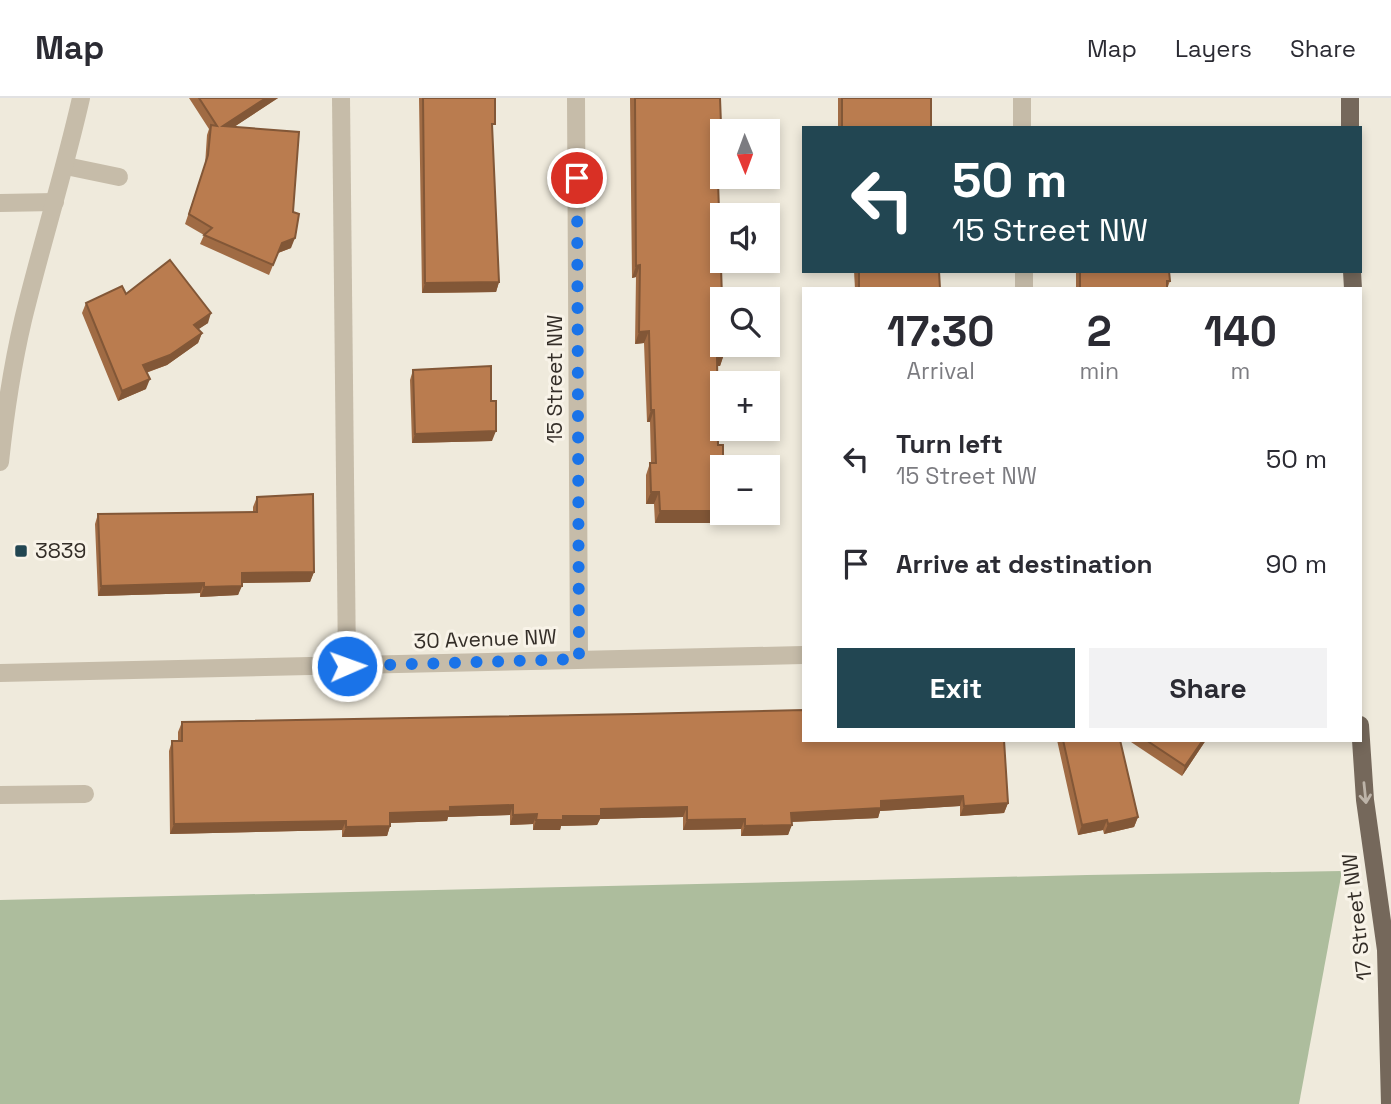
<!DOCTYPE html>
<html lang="en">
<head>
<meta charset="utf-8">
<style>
  body { margin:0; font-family:"Space Grotesk",sans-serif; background:#f2f2f3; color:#2b2b33; height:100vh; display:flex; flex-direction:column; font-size:26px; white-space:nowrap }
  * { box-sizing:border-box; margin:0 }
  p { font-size:23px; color:#7c7c81 }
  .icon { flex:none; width:38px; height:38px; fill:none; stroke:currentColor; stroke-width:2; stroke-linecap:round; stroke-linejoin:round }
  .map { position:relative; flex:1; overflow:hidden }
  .panel { position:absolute; left:802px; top:189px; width:560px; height:455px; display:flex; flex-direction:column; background:#fff; border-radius:0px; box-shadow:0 4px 10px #0003 }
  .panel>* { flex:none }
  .top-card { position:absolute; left:802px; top:28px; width:560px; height:147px; border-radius:0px; box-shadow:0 4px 10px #0003; background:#224652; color:#fff; overflow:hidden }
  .needle { width:46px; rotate:179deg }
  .tools { position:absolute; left:710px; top:21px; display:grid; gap:14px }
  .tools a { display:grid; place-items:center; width:70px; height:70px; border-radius:0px; background:#fff; box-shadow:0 4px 10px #0003; font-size:35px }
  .pin { position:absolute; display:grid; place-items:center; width:60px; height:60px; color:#fff; margin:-30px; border:4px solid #fff; border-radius:50%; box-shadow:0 2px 7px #0007 }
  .me { position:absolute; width:77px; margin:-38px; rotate:88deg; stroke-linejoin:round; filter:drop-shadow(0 0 5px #0008) }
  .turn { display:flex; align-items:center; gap:24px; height:147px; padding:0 35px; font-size:32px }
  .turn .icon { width:91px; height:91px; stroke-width:2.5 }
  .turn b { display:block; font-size:49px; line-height:60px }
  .eta { display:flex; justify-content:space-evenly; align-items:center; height:119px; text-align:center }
  .eta b { font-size:42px; font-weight:800; line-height:49px }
  .action { display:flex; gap:14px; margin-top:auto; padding:14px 35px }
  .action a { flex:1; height:80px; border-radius:0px; background:#224652; color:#fff; font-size:28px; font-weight:800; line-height:80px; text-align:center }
  .action a+a { background:#f2f2f3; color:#2b2b33 }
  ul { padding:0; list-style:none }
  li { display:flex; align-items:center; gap:21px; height:105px; padding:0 35px }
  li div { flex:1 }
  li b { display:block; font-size:26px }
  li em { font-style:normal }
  header { display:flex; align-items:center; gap:42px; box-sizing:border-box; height:98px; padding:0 35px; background:#fff; border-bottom:2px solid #e1e1e2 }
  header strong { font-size:33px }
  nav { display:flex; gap:38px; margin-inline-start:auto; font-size:24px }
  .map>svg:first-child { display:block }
  .green { fill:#adbd9d }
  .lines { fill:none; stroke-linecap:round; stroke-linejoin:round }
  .minor { stroke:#c6bca9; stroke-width:18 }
  .major { stroke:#75685b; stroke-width:18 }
  .wall { fill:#a06b44 }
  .shaded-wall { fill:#825737 }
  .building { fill:#ba7c4f; stroke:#825737; stroke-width:2 }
  .oneway { stroke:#bdb4a9 }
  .route { stroke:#1a73e8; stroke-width:12; stroke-dasharray:0 21.6 }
  .poi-dot { fill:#224652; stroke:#f8f3e8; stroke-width:2.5 }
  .labels { text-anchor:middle; stroke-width:6; stroke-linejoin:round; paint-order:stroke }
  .street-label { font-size:21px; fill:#342e28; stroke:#f8f3e8 }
  .poi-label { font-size:21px; fill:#342e28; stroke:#f8f3e8; text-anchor:start }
</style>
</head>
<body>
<header>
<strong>Map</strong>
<nav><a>Map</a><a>Layers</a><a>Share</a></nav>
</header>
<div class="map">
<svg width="1391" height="1006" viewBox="0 0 1391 1006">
  <rect width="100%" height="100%" fill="#efeadc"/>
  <path class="green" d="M 1342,773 L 1299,1006 L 0,1006 L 0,802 L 1087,777 Z"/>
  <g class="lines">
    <g class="minor">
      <path d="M 341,0 L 347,567"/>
      <path d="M 576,0 L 579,561"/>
      <path d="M 1022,0 L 1022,30"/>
      <path d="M 66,68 L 119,79"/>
      <path d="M 0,105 L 55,104"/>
      <path d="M 1024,173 L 1024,191"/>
      <path d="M 0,364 C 5,317 12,269 23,222 C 41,148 64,75 81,0"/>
      <path d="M 0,575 L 803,557"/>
      <path d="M 0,697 L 85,696"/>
    </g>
    <g class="major">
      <path d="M 1350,0 L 1350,30"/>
      <path d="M 1352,173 L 1353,191"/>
      <path d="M 1360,627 L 1365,702 L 1386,852 L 1390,1006"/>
    </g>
  </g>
  <g class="wall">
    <path d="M 189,0 L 278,0 L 234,29 L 293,114 L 291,150 L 278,155 L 269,177 L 200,146 L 204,137 L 185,126 L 205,67 L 207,37 L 209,31 Z"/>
    <path d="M 419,0 L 495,0 L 492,35 L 499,184 L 496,194 L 422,195 Z"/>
    <path d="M 630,0 L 720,0 L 716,38 L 724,256 L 720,268 L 717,268 L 718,347 L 723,347 L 723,414 L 719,425 L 655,425 L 654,406 L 646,406 L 646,377 L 650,365 L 651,365 L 650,324 L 647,324 L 644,245 L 635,246 L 636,179 L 632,180 Z"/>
    <rect x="838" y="0" width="93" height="30"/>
    <path d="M 854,173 L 939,173 L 940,191 L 855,191 Z"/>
    <path d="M 1076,173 L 1169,173 L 1170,183 L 1167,191 L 1076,191 Z"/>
    <path d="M 126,196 L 208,225 L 198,231 L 202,235 L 198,245 L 167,267 L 146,275 L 146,291 L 118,303 L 82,215 L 86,205 Z"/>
    <path d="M 413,272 L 491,303 L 492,343 L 412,345 L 410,282 Z"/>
    <path d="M 257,399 L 314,474 L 310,484 L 242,485 L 238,497 L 200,499 L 200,495 L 98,498 L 95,426 L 98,416 L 253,414 L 253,409 Z"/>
    <path d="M 636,616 L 1008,705 L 1004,715 L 960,718 L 960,708 L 880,713 L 878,720 L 792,724 L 788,737 L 741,738 L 741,731 L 683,732 L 683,719 L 600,721 L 597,727 L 561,728 L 560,732 L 533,732 L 533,726 L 510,727 L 510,717 L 448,719 L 447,723 L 390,725 L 390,728 L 387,738 L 342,739 L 342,732 L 170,736 L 169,653 L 172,643 L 178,643 L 178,634 L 182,624 Z"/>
    <path d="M 1057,642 L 1120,642 L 1138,719 L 1134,729 L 1104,736 L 1103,732 L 1078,737 Z"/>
    <path d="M 1128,642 L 1206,642 L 1182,678 Z"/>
  </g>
  <g class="shaded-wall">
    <path d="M 266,0 L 278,0 L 220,38 L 223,28 Z"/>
    <path d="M 716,26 L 721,26 L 717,38 Z"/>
    <path d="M 295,140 L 291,150 L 278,155 L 269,177 L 282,145 Z"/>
    <path d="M 640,167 L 636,179 L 632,180 L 636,168 Z"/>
    <path d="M 499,184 L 496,194 L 422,195 L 425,185 Z"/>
    <path d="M 211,215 L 208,225 L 190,237 L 194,227 Z"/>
    <path d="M 649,233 L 644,245 L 635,246 L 639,234 Z"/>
    <path d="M 202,235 L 198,245 L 167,267 L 139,277 L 143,267 Z"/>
    <path d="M 717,256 L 724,256 L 720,268 L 712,268 Z"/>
    <path d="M 150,281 L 146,291 L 118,303 L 122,293 Z"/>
    <path d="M 651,312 L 654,312 L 650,324 L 647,324 Z"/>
    <path d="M 496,333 L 492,343 L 412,345 L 415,336 Z"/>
    <path d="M 651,394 L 659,394 L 654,406 L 646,406 Z"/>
    <path d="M 660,413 L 723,413 L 723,414 L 719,425 L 655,425 Z"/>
    <path d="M 314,474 L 310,484 L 238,485 L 242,475 Z"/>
    <path d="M 204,485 L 200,495 L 98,498 L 101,488 Z"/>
    <path d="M 242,488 L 238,497 L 200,499 L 204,489 Z"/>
    <path d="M 1203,642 L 1206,642 L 1182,678 L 1185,668 Z"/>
    <path d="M 963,698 L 960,708 L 880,713 L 878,720 L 788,724 L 791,715 L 881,703 Z"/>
    <path d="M 1008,705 L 1004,715 L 960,718 L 964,708 Z"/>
    <path d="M 513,707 L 510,717 L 448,719 L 447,723 L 387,725 L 390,715 L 450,709 Z"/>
    <path d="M 687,709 L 683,719 L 600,721 L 597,727 L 561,728 L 560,732 L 533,732 L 536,722 L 601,711 Z"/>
    <path d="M 537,716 L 533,726 L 510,727 L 513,717 Z"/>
    <path d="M 1138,719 L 1134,729 L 1104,736 L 1108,726 Z"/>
    <path d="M 745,721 L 741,731 L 683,732 L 687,722 Z"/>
    <path d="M 1107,722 L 1103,732 L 1078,737 L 1082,727 Z"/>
    <path d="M 346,723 L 342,732 L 170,736 L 174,726 Z"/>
    <path d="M 792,727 L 788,737 L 741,738 L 745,728 Z"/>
    <path d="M 390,728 L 387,738 L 342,739 L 346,729 Z"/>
  </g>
  <g class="building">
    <path d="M 199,0 L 266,0 L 223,28 L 299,34 L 293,114 L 299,116 L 295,140 L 282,145 L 273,167 L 204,137 L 212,130 L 189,116 L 208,57 L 211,27 L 217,28 Z"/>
    <path d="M 423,0 L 495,0 L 495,26 L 492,26 L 499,184 L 425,185 Z"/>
    <path d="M 635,0 L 720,0 L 721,26 L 716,26 L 724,256 L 717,256 L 718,347 L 723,347 L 723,413 L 660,413 L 659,394 L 651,394 L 650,365 L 656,365 L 654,312 L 651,312 L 649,233 L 639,234 L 640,167 L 636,168 Z"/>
    <rect x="842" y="0" width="89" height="30"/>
    <path d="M 170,162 L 211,215 L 194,227 L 202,235 L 170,257 L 143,267 L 150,281 L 122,293 L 86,205 L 122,188 L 126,196 Z"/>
    <path d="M 859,173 L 939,173 L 940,191 L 859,191 Z"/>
    <path d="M 1080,173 L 1169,173 L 1170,183 L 1167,183 L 1167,191 L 1080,191 Z"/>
    <path d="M 491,268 L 491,303 L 496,303 L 496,333 L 415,336 L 413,272 Z"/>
    <path d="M 313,396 L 314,474 L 242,475 L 242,488 L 204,489 L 204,485 L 101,488 L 98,416 L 257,414 L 257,399 Z"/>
    <path d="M 803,612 L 803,642 L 1004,642 L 1008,705 L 964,708 L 963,698 L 881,703 L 881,710 L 791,715 L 792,727 L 745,728 L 745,721 L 687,722 L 687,709 L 601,711 L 601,718 L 563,718 L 563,722 L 536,722 L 537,716 L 513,717 L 513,707 L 450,709 L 450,713 L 390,715 L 390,728 L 346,729 L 346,723 L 174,726 L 172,643 L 182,643 L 182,624 L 636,616 Z"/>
    <path d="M 1063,642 L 1120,642 L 1138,719 L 1108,726 L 1107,722 L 1082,727 Z"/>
    <path d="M 1146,642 L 1203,642 L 1185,668 Z"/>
  </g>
  <defs><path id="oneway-shaft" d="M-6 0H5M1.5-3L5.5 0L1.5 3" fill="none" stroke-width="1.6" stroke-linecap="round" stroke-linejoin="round" transform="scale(1.75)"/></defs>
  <use class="oneway" href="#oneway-shaft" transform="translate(1365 695) rotate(84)"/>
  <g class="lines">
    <path class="route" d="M 347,568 L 579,561 L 577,80"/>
  </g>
  <rect class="poi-dot" x="14" y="446" width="14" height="14" rx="3.5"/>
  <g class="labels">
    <g class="street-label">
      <text transform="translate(555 281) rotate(-90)" y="7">15 Street NW</text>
      <text transform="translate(485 541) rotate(-2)" y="7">30 Avenue NW</text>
      <text transform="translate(1357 819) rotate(-97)" y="7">17 Street NW</text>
    </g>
    <g class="poi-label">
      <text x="35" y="460">3839</text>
    </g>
  </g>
</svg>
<div class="tools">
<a><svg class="needle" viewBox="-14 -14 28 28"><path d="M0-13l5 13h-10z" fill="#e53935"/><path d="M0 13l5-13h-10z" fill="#7c7c81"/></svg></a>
<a><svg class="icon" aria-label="sound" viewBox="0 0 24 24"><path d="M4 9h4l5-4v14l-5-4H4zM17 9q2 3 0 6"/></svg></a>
<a><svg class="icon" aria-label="search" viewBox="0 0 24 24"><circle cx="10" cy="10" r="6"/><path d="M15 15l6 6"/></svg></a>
<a>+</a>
<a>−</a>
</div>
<div class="pin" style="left:577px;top:80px;background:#d93025"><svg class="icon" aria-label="arrive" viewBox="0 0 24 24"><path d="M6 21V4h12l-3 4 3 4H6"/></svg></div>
<svg class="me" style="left:347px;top:568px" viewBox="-20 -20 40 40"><circle r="17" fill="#1a73e8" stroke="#fff" stroke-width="3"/><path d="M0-11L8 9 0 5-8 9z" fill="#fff"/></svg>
<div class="top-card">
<div class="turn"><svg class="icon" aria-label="left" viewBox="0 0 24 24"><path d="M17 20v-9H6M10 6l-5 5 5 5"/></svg><div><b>50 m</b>15 Street NW</div></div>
</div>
<section class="panel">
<div class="eta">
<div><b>17:30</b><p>Arrival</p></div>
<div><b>2</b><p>min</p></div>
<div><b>140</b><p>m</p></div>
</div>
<ul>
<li><svg class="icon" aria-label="left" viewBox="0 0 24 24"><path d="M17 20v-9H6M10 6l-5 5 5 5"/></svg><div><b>Turn left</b><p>15 Street NW</p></div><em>50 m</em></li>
<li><svg class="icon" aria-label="arrive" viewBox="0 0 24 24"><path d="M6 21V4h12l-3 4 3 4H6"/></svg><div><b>Arrive at destination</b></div><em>90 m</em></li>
</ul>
<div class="action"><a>Exit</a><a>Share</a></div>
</section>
</div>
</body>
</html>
